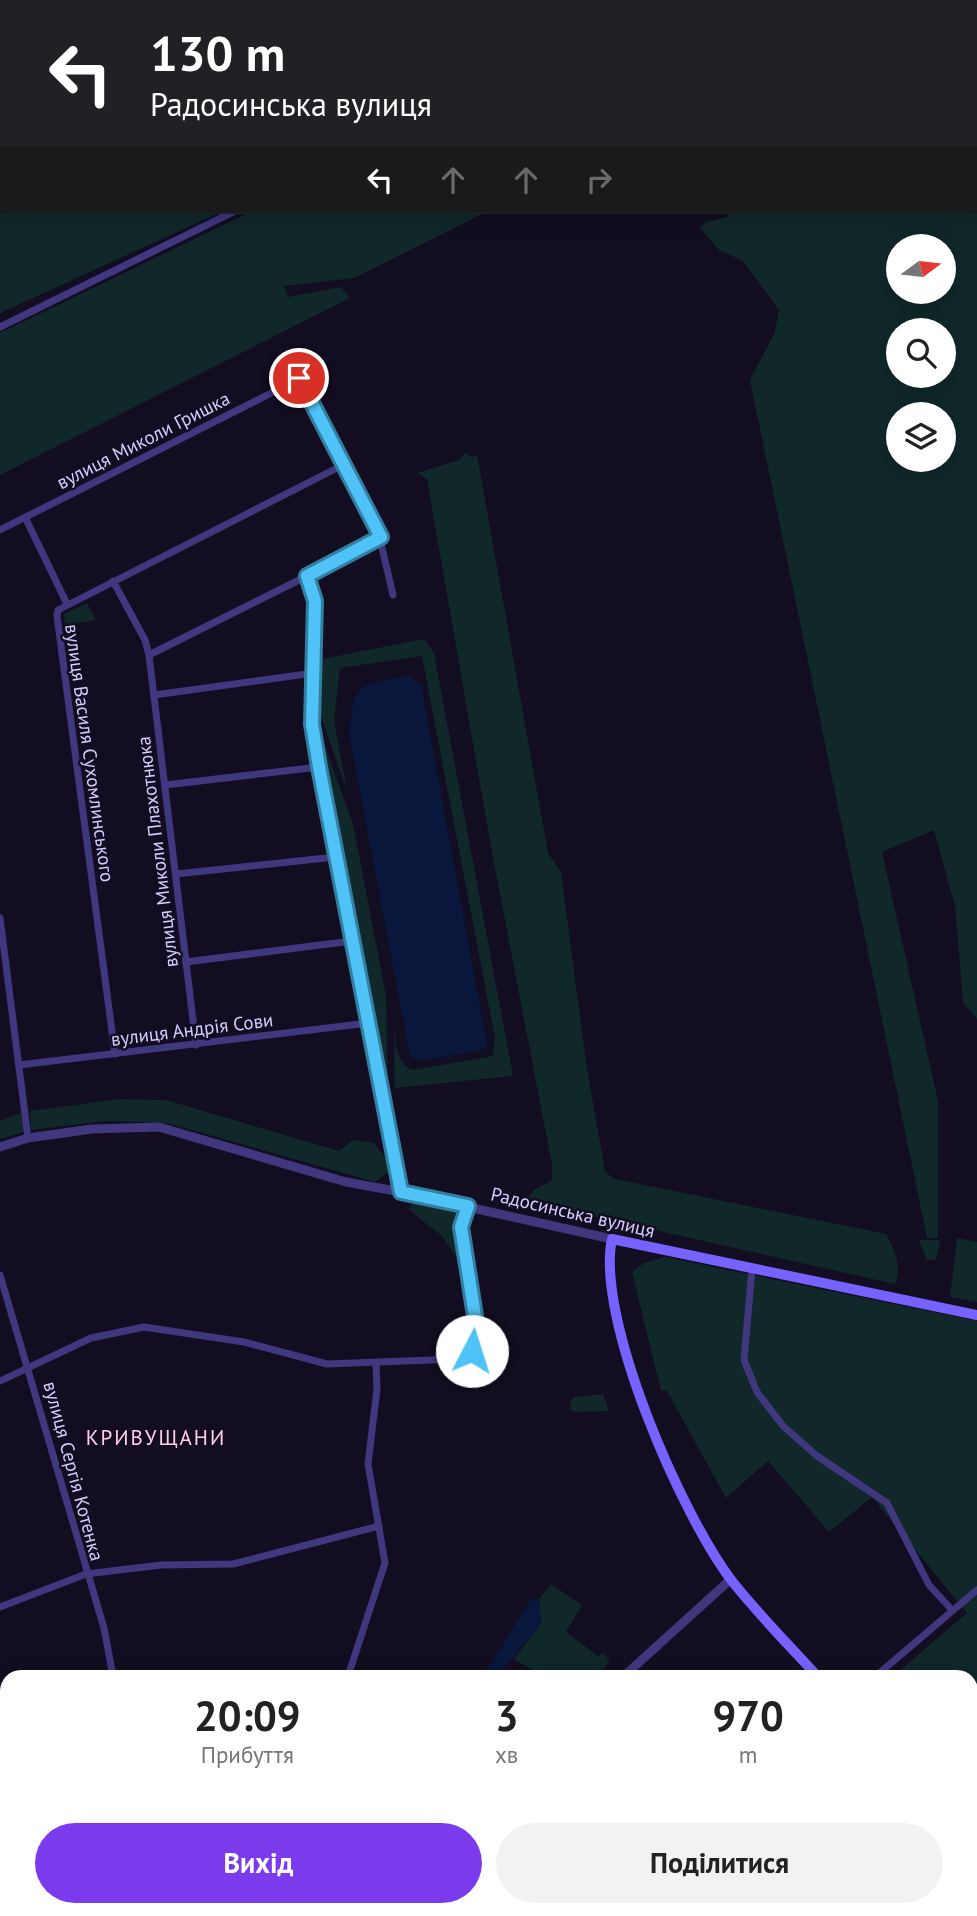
<!DOCTYPE html>
<html lang="uk">
<head>
<meta charset="utf-8">
<style>
  body { margin:0; font-family:"PT Sans",sans-serif; background:#f2f2f2; color:#222; height:100vh; display:flex; flex-direction:column; font-size:26px; white-space:nowrap }
  * { box-sizing:border-box; margin:0 }
  p { font-size:23px; color:#767676 }
  .icon { flex:none; width:38px; height:38px; fill:none; stroke:currentColor; stroke-width:2; stroke-linecap:round; stroke-linejoin:round }
  .map { position:relative; flex:1; overflow:hidden }
  .drawer { position:absolute; left:0px; top:1670px; width:978px; height:247px; display:flex; flex-direction:column; background:#fff; border-radius:21px 21px 0 0; box-shadow:0 4px 18px #0003 }
  .drawer>* { flex:none }
  .guide { position:absolute; left:0px; top:0px; width:978px; height:214px; box-shadow:0 4px 18px #0003; background:#202124; color:#fff; overflow:hidden }
  .needle { width:46px; rotate:75deg }
  .fabs { position:absolute; left:886px; top:234px; display:grid; gap:14px }
  .fabs a { display:grid; place-items:center; width:70px; height:70px; border-radius:50%; background:#fff; box-shadow:0 4px 18px #0003; font-size:35px }
  .pin { position:absolute; display:grid; place-items:center; width:60px; height:60px; color:#fff; margin:-30px; border:4px solid #fff; border-radius:50%; box-shadow:0 2px 7px #0007 }
  .me { position:absolute; width:77px; margin:-38px; rotate:5deg; stroke-linejoin:round; filter:drop-shadow(0 0 5px #0008) }
  .turn { display:flex; align-items:center; gap:24px; height:147px; padding:0 35px; font-size:32px }
  .turn .icon { width:91px; height:91px; stroke-width:2.5 }
  .turn b { display:block; font-size:49px; line-height:60px }
  .lanes { display:flex; align-items:center; height:66px; padding:0 35px; background:#0003; justify-content:center; gap:35px; direction:ltr }
  .lanes .off { opacity:.35 }
  .eta { display:flex; justify-content:space-evenly; align-items:center; height:119px; text-align:center }
  .eta b { font-size:42px; font-weight:600; line-height:49px }
  .primary-button { display:flex; gap:14px; margin-top:auto; padding:14px 35px }
  .primary-button a { flex:1; height:80px; border-radius:42px; background:#7c3aed; color:#fff; font-size:28px; font-weight:600; line-height:80px; text-align:center }
  .primary-button a+a { background:#f2f2f2; color:#222 }
  .map>svg:first-child { display:block }
  .green { fill:#10282a; fill-rule:evenodd }
  .water { fill:#09173d }
  .lines { fill:none; stroke-linecap:round; stroke-linejoin:round }
  .minor { stroke:#41377f; stroke-width:7 }
  .tertiary { stroke:#41377f; stroke-width:9 }
  .secondary { stroke:#7663ff; stroke-width:10 }
  .route-casing { stroke:#337fa1; stroke-width:18 }
  .route { stroke:#4fc3f7; stroke-width:12 }
  .labels { text-anchor:middle; stroke-width:5; stroke-linejoin:round; paint-order:stroke }
  .street-label { font-size:19px; fill:#d7ccff; stroke:#120d20 }
  .neighbourhood-label { font-size:21px; letter-spacing:2px; fill:#ffcee8; stroke:#120d20 }
</style>
</head>
<body>
<div class="map">
<svg width="977" height="1916" viewBox="0 0 977 1916">
  <rect width="100%" height="100%" fill="#120d20"/>
  <g class="green">
    <path d="M 0,0 L 661,0 L 2,2 L 2,212 L 221,212 L 0,313 Z"/>
    <path d="M 685,0 L 977,0 L 977,1019 L 963,1002 L 955,906 L 934,830 L 882,852 L 938,1101 L 938,1238 L 927,1238 L 750,380 L 775,332 L 779,310 L 743,261 L 719,250 L 700,228 L 707,222 L 728,217 L 729,212 L 976,212 L 976,2 L 682,2 ZM 898,247 L 943,247 L 943,292 L 898,292 ZM 898,331 L 943,331 L 943,376 L 898,376 ZM 898,415 L 943,415 L 943,460 L 898,460 Z"/>
    <path d="M 250,212 L 486,212 L 354,278 L 284,286 L 288,297 L 341,287 L 350,298 L 0,475 L 0,333 Z"/>
    <path d="M 466,453 L 470,457 L 477,455 L 548,853 L 561,872 L 586,1062 L 605,1172 L 615,1179 L 886,1234 C 895,1251 902,1265 895,1284 L 525,1201 L 534,1190 L 552,1180 L 552,1165 L 491,847 L 427,479 L 417,473 L 459,460 Z"/>
    <path d="M 87,603 L 96,620 L 65,626 L 64,614 Z"/>
    <path d="M 424,639 L 434,653 L 513,1076 L 395,1088 L 394,1028 C 396,1043 396,1064 413,1070 L 493,1056 L 495,1038 L 422,656 L 340,668 L 334,721 L 347,791 L 319,711 L 322,659 Z"/>
    <path d="M 319,730 L 353,824 L 386,996 L 388,1088 L 351,912 Z"/>
    <path d="M 119,1099 L 166,1100 L 339,1151 L 353,1140 L 374,1143 L 391,1165 L 391,1170 L 375,1182 L 167,1123 L 105,1121 L 31,1130 L 30,1111 Z"/>
    <path d="M 21,1113 L 24,1132 L 0,1139 L 0,1121 Z"/>
    <path d="M 415,1199 L 456,1211 L 462,1265 L 442,1236 L 409,1210 Z"/>
    <path d="M 957,1238 L 977,1242 L 977,1302 L 950,1297 Z"/>
    <path d="M 919,1240 L 940,1240 L 936,1260 L 927,1260 Z"/>
    <path d="M 665,1257 L 977,1321 L 977,1729 L 972,1733 L 971,1676 L 904,1676 L 899,1671 L 967,1613 L 872,1497 L 829,1532 L 768,1461 L 726,1498 L 667,1391 L 661,1390 L 632,1272 L 644,1263 Z"/>
    <path d="M 603,1394 L 609,1411 L 575,1412 L 571,1410 L 570,1402 L 574,1397 Z"/>
    <path d="M 551,1584 L 582,1605 L 566,1632 L 598,1656 L 603,1653 L 610,1661 L 598,1676 L 542,1676 L 514,1659 L 541,1623 L 539,1599 Z"/>
    <path d="M 360,1909 L 402,1909 L 398,1916 L 357,1916 Z"/>
  </g>
  <g class="water">
    <path d="M 409,676 L 421,685 L 487,1045 L 483,1050 L 418,1061 L 410,1056 L 349,733 C 356,679 357,686 409,676 Z"/>
    <path d="M 531,1599 L 539,1599 L 541,1623 L 498,1676 L 479,1676 L 489,1667 Z"/>
  </g>
  <g class="lines">
    <g class="minor">
      <path d="M 668,2 L 671,0"/>
      <path d="M 0,327 L 233,212"/>
      <path d="M 299,378 L 377,526 L 393,595"/>
      <path d="M 25,517 L 67,604"/>
      <path d="M 0,530 L 301,378"/>
      <path d="M 381,537 L 307,576 L 315,601 L 312,724 L 319,767 L 401,1192"/>
      <path d="M 113,581 L 145,640 L 149,655"/>
      <path d="M 154,695 L 314,673"/>
      <path d="M 165,785 L 319,767"/>
      <path d="M 176,874 L 335,857"/>
      <path d="M 0,918 L 28,1138"/>
      <path d="M 186,962 L 352,941"/>
      <path d="M 196,1045 L 149,655 L 307,576"/>
      <path d="M 115,1054 L 57,616 L 58,610 L 345,464"/>
      <path d="M 19,1065 L 369,1023"/>
      <path d="M 752,1269 L 744,1360 L 757,1392 L 783,1426 L 817,1456 L 887,1503 L 929,1585 L 952,1610"/>
      <path d="M 0,1275 L 104,1628 L 113,1676"/>
      <path d="M 0,1381 L 91,1338 L 144,1327 L 244,1342 L 327,1364 L 458,1359 L 472,1351 L 475,1316 L 461,1227 L 469,1206"/>
      <path d="M 0,1607 L 86,1574 L 161,1565 L 233,1564 L 379,1526"/>
      <path d="M 348,1676 L 385,1563 L 368,1464 L 377,1389 L 376,1364"/>
      <path d="M 876,1676 L 977,1590"/>
      <path d="M 0,1821 L 7,1820"/>
      <path d="M 205,1916 L 207,1909"/>
    </g>
    <g class="tertiary">
      <path d="M 0,1147 L 28,1138 L 92,1129 L 159,1127 L 346,1182 L 401,1192 L 612,1239"/>
      <path d="M 624,1676 L 731,1579"/>
      <path d="M 426,1916 L 430,1909"/>
    </g>
    <g class="secondary">
      <path d="M 817,1676 C 789,1645 758,1614 732,1581 C 682,1516 595,1318 612,1239 L 977,1315"/>
      <path d="M 971,1846 L 977,1853"/>
    </g>
  </g>
  <g class="lines">
    <g class="route-casing">
      <path id="route" d="M 299,378 L 381,537 L 307,576 L 315,601 L 312,724 L 319,767 L 401,1192 L 468,1206 L 461,1227 L 475,1316 L 472,1351"/>
    </g>
    <use href="#route" class="route"/>
  </g>
  <g class="labels">
    <g class="street-label">
      <text transform="translate(143 440) rotate(-27)" y="7">вулиця Миколи Гришка</text>
      <text transform="translate(90 753) rotate(82)" y="7">вулиця Василя Сухомлинського</text>
      <text transform="translate(157 852) rotate(-97)" y="7">вулиця Миколи Плахотнюка</text>
      <text transform="translate(192 1029) rotate(-7)" y="7">вулиця Андрія Сови</text>
      <text transform="translate(573 1212) rotate(13)" y="7">Радосинська вулиця</text>
      <text transform="translate(74 1471) rotate(75)" y="7">вулиця Сергія Котенка</text>
    </g>
    <g class="neighbourhood-label">
      <text x="156" y="1445">КРИВУЩАНИ</text>
    </g>
  </g>
</svg>
<div class="fabs">
<a><svg class="needle" viewBox="-14 -14 28 28"><path d="M0-13l5 13h-10z" fill="#e53935"/><path d="M0 13l5-13h-10z" fill="#767676"/></svg></a>
<a><svg class="icon" aria-label="search" viewBox="0 0 24 24"><circle cx="10" cy="10" r="6"/><path d="M15 15l6 6"/></svg></a>
<a><svg class="icon" aria-label="layers" viewBox="0 0 24 24"><path d="M12 4l9 5-9 5-9-5zM3 14l9 5 9-5"/></svg></a>
</div>
<div class="pin" style="left:299px;top:378px;background:#d93025"><svg class="icon" aria-label="arrive" viewBox="0 0 24 24"><path d="M6 21V4h12l-3 4 3 4H6"/></svg></div>
<svg class="me" style="left:472px;top:1351px" viewBox="-20 -20 40 40"><circle r="19" fill="#fff"/><path d="M0-13L10 11 0 6-10 11z" fill="#4fc3f7"/></svg>
<div class="guide">
<div class="turn"><svg class="icon" aria-label="left" viewBox="0 0 24 24"><path d="M17 20v-9H6M10 6l-5 5 5 5"/></svg><div><b>130 m</b>Радосинська вулиця</div></div>
<div class="lanes"><svg class="icon" aria-label="left" viewBox="0 0 24 24"><path d="M17 20v-9H6M10 6l-5 5 5 5"/></svg><svg class="icon off" aria-label="ahead" viewBox="0 0 24 24"><path d="M12 20V5M6 11l6-6 6 6"/></svg><svg class="icon off" aria-label="ahead" viewBox="0 0 24 24"><path d="M12 20V5M6 11l6-6 6 6"/></svg><svg class="icon off" aria-label="right" viewBox="0 0 24 24"><path d="M7 20v-9h11M14 6l5 5-5 5"/></svg></div>
</div>
<section class="drawer">
<div class="eta">
<div><b>20:09</b><p>Прибуття</p></div>
<div><b>3</b><p>хв</p></div>
<div><b>970</b><p>m</p></div>
</div>
<div class="primary-button"><a>Вихід</a><a>Поділитися</a></div>
</section>
</div>
</body>
</html>
